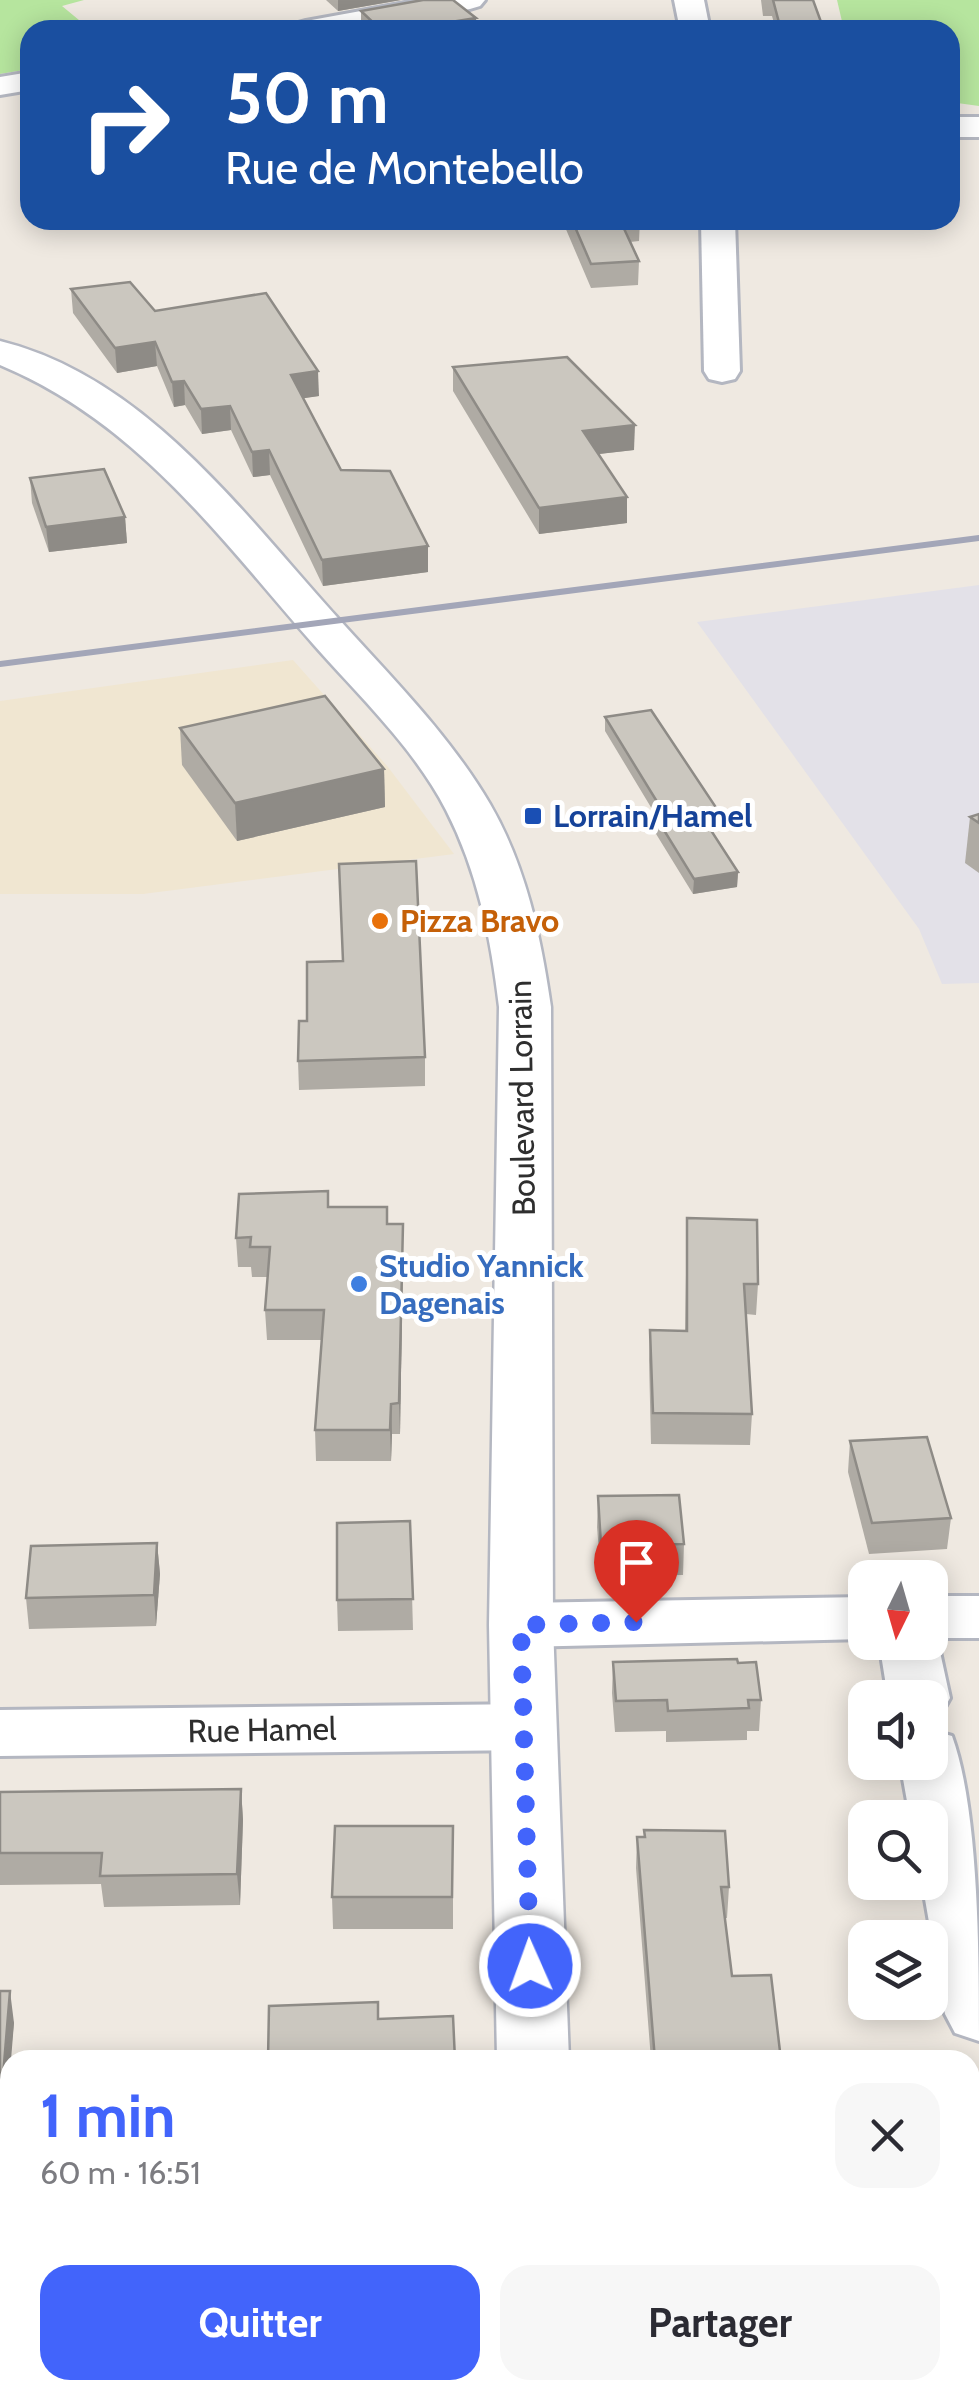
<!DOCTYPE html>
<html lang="fr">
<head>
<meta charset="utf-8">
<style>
  body { margin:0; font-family:Cabin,sans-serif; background:#f7f7f7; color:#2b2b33; height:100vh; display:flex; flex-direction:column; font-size:38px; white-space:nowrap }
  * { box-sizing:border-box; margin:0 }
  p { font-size:32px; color:#7c7c81 }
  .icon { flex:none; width:55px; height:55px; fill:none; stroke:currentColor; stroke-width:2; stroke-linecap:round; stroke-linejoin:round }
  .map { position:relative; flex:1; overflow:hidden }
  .drawer { position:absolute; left:0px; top:2050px; width:980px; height:350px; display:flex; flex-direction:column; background:#fff; border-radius:30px 30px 0 0; box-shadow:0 5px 25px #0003 }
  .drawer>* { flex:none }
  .hud { position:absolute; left:20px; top:20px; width:940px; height:210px; border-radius:30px; box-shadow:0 5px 25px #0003; background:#1a4fa0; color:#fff; overflow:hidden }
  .needle { width:65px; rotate:185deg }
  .fabs { position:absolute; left:848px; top:1560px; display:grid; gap:20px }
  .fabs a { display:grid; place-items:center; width:100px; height:100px; border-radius:20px; background:#fff; box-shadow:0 5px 25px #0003; font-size:50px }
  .pin { position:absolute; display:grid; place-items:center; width:85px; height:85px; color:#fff; margin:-102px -42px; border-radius:50% 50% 50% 0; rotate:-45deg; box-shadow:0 0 10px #0007 }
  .pin .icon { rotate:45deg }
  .me { position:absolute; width:110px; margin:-55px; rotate:358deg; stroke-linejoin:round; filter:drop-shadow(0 0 8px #0008) }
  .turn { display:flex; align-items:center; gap:35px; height:210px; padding:0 40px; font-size:45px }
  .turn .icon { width:130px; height:130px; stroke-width:2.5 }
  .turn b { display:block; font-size:70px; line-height:85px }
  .round { display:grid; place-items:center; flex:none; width:105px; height:105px; border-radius:30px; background:#f7f7f7 }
  .summary { display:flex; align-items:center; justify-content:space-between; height:170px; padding:0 40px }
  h1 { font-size:60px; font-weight:700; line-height:75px; color:#4264fb }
  .primary-button { display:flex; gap:20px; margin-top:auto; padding:20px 40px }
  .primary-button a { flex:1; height:115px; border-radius:30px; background:#4264fb; color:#fff; font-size:40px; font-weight:700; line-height:115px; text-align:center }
  .primary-button a+a { background:#f7f7f7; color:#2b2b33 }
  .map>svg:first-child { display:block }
  .industrial { fill:#e3e1e8 }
  .education { fill:#f0e6d1 }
  .green { fill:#b6e59e }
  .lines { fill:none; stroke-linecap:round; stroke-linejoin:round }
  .street-casing { stroke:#b4b7c1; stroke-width:6 }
  .secondary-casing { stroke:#b4b7c1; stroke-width:5 }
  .street { fill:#fff; fill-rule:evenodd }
  .secondary { fill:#fff; fill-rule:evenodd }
  .rail { stroke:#a3a6b8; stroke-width:6 }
  .wall { fill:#afaba4 }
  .shaded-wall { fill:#8e8b86 }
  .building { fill:#cbc7bf; stroke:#8e8b86; stroke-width:2.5 }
  .route { stroke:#4264fb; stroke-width:18; stroke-dasharray:0 32.4 }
  .transit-dot { fill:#1a4fb4; stroke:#fff; stroke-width:4 }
  .food-dot { fill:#e8710a; stroke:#fff; stroke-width:4 }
  .shop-dot { fill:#3f7fe0; stroke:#fff; stroke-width:4 }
  .labels { text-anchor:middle; stroke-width:10; stroke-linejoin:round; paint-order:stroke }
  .transit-label { font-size:32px; font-weight:bold; fill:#164399; stroke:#fff; text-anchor:start }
  .food-label { font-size:32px; font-weight:bold; fill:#c56008; stroke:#fff; text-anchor:start }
  .street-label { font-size:32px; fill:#2e2e2e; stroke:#fff }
  .shop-label { font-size:32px; font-weight:bold; fill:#366cbe; stroke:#fff; text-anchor:start }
</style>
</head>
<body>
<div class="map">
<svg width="979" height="2400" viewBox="0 0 979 2400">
  <rect width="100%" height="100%" fill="#efe9e1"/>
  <path class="industrial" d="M 979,585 L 979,983 L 942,984 L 919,929 L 697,622 Z"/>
  <path class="education" d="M 293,660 L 388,767 L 454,854 L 143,894 L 0,894 L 0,701 Z"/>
  <g class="green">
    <path d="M 0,0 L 84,0 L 62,6 L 91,30 L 30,30 L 30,69 L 0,74 Z"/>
    <path d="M 837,0 L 979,0 L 979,106 L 950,102 L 950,30 L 844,30 Z"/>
  </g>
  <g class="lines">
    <g class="street-casing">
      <g id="street">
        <path d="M 421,0 L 485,0 L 480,6 L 470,9 L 355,30 L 291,30 L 295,24 L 306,21 Z"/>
        <path d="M 674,0 L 704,0 L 710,30 L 680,30 Z"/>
        <path d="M 30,72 L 30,90 L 0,95 L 0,77 Z"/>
        <rect x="950" y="117" width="29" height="20"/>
        <path d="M 701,220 L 735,220 L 740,371 L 735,379 L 722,382 L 709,379 L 704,371 Z"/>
        <path d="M 930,1596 L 979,1596 L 979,1638 L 937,1638 L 950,1698 L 941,1714 L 930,1717 L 930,1698 L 888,1698 L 879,1642 L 930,1642 Z"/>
        <path d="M 865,1597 L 865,1639 L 521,1647 L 500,1640 L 491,1625 L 500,1610 L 521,1603 Z"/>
        <path d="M 523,1704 L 545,1711 L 554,1727 L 545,1743 L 523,1750 L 0,1756 L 0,1710 Z"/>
        <path d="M 930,1730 L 952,1736 C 979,1810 979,1956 979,2041 L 955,2033 L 945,2014 L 922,1882 L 930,1882 L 930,1818 L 910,1818 L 900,1762 L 930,1762 Z"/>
      </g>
    </g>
    <g class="secondary-casing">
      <g id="secondary">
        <path d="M 0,341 C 145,377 241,511 336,616 C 390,676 449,734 490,804 C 526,866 541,937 551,1007 L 553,1625 L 569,2060 L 497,2060 L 489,1625 L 499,1007 C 491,939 478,872 446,810 C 414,748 360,697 314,645 C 219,537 137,422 0,365 Z"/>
        <path d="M 503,2390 L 581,2390 L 583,2400 L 503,2400 Z"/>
      </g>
    </g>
    <use href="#street" class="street"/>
    <use href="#secondary" class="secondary"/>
    <path class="rail" d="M 0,664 L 979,538"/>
  </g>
  <g class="wall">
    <path d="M 326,0 L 401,0 L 338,11 Z"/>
    <path d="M 761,0 L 813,0 L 821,22 L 827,30 L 776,30 L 772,16 L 763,16 Z"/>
    <path d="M 361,11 L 476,30 L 361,30 Z"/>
    <path d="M 562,220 L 640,220 L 639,241 L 630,242 L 639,261 L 638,285 L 591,288 Z"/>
    <path d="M 71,289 L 155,311 L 319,396 L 303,398 L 341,470 L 428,572 L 323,586 L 270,475 L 253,477 L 231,430 L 202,434 L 185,405 L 174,407 L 157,366 L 117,373 L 73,313 Z"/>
    <path d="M 453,367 L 634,450 L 598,454 L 627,497 L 627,523 L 539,534 L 453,391 Z"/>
    <path d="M 30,478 L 125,517 L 127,543 L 49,552 L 32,503 Z"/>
    <path d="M 605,717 L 719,812 L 718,827 L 710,828 L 738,872 L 737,887 L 693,894 L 653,829 L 655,814 L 605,731 Z"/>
    <path d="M 180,728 L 384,769 L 385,807 L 237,841 L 182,765 Z"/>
    <path d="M 979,814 L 979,873 L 965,863 L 970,817 Z"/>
    <path d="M 307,1021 L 425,1057 L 425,1086 L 299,1090 L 298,1061 Z"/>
    <path d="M 329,1207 L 387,1224 L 403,1254 L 400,1434 L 392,1434 L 391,1461 L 316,1461 L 315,1430 L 322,1340 L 267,1340 L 265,1310 L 268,1277 L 252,1277 L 251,1267 L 238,1267 L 236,1238 Z"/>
    <path d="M 687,1218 L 758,1284 L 756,1315 L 746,1314 L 752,1414 L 750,1445 L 651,1444 L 649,1360 L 650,1330 L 685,1331 Z"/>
    <path d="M 850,1441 L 951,1518 L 947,1549 L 869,1554 L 848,1472 Z"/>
    <path d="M 598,1496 L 684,1544 L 683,1575 L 601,1576 L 597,1527 Z"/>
    <path d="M 410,1521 L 413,1630 L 338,1631 L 337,1600 Z"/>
    <path d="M 157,1543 L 160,1574 L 156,1626 L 29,1629 L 26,1598 Z"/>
    <path d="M 613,1662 L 738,1663 L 761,1700 L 759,1731 L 747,1731 L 747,1740 L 666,1742 L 666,1731 L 615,1732 L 612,1693 Z"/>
    <path d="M 241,1789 L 243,1820 L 240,1905 L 104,1907 L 101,1884 L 0,1885 L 0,1792 Z"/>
    <path d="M 453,1826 L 453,1929 L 333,1929 L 332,1897 Z"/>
    <path d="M 637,1837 L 729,1887 L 727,1918 L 725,1918 L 732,1976 L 781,2060 L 651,2060 L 636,1868 Z"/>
    <path d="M 0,1991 L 14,2023 L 10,2060 L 4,2153 L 0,2153 Z"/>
  </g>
  <g class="shaded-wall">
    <path d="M 338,0 L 401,0 L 338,11 Z"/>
    <path d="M 476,18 L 476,30 L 401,30 Z"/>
    <path d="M 155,342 L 157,366 L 117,373 L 115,348 Z"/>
    <path d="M 318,371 L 319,396 L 292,400 L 291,375 Z"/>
    <path d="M 184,381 L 185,405 L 174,407 L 172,382 Z"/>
    <path d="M 230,406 L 231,430 L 202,434 L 201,409 Z"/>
    <path d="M 635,425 L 634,450 L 582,456 L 583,431 Z"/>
    <path d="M 269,450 L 270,475 L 253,477 L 252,452 Z"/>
    <path d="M 627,497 L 627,523 L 539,534 L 539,508 Z"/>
    <path d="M 125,517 L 127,543 L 49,552 L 46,527 Z"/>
    <path d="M 428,546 L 428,572 L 323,586 L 322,560 Z"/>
    <path d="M 384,769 L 385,807 L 237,841 L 235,803 Z"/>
    <path d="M 719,812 L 718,827 L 701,830 L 701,815 Z"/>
    <path d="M 738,872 L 737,887 L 693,894 L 694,879 Z"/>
    <path d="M 403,1224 L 403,1254 L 400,1434 L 399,1403 Z"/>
    <path d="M 391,1404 L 392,1434 L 391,1461 L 390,1430 Z"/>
    <path d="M 157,1543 L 160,1574 L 156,1626 L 154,1595 Z"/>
    <path d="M 241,1789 L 243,1820 L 240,1905 L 237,1874 Z"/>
    <path d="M 10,1991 L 14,2023 L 11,2060 L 10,2060 L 4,2153 L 0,2113 Z"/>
  </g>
  <g class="building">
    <path d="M 423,0 L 453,0 L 476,18 L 401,30 L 381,30 L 361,11 Z"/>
    <path d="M 773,0 L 813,0 L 821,22 L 825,22 L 827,30 L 781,30 Z"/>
    <path d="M 621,27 L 622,30 L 576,30 L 576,28 Z"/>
    <path d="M 572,220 L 620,220 L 639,261 L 591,264 Z"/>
    <path d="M 130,282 L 155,311 L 266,293 L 318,371 L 291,375 L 341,470 L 390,471 L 428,546 L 322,560 L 269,450 L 252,452 L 230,406 L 201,409 L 184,381 L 172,382 L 155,342 L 115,348 L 71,289 Z"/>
    <path d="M 567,357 L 635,425 L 583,431 L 627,497 L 539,508 L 453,367 Z"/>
    <path d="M 104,469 L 125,517 L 46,527 L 30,478 Z"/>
    <path d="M 325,696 L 384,769 L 235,803 L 180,728 Z"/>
    <path d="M 651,710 L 719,812 L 701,815 L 738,872 L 694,879 L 654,814 L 664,813 L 605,717 Z"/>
    <path d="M 979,814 L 979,823 L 970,817 Z"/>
    <path d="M 416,861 L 425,1057 L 298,1061 L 299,1021 L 307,1021 L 307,962 L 343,961 L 339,864 Z"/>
    <path d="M 328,1191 L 328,1207 L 387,1207 L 387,1224 L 403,1224 L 399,1403 L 391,1404 L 390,1430 L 315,1430 L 324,1310 L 265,1310 L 270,1247 L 250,1247 L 251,1237 L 236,1238 L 239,1194 Z"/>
    <path d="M 687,1218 L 757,1220 L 758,1284 L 744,1284 L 752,1414 L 653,1413 L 650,1330 L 687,1331 Z"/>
    <path d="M 927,1437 L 951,1518 L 872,1523 L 850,1441 Z"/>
    <path d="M 679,1495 L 684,1544 L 601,1545 L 598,1496 Z"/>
    <path d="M 410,1521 L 413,1599 L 337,1600 L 337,1523 Z"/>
    <path d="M 157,1543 L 154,1595 L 26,1598 L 31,1546 Z"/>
    <path d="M 737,1659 L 738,1663 L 756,1662 L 761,1700 L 748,1700 L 749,1708 L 668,1711 L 667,1700 L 616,1701 L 613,1662 Z"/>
    <path d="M 241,1789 L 237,1874 L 100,1876 L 102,1853 L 0,1853 L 0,1792 Z"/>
    <path d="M 335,1826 L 453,1826 L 452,1897 L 332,1897 Z"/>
    <path d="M 644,1830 L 725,1831 L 729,1887 L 721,1887 L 732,1976 L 771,1975 L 781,2060 L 655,2060 L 637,1837 L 645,1837 Z"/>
    <path d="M 0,1991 L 10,1991 L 0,2113 Z"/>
    <path d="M 378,2002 L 378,2019 L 453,2016 L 455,2060 L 268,2060 L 269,2006 Z"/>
    <path d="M 313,2390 L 406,2390 L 406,2400 L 312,2400 Z"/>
    <path d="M 675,2390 L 763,2390 L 764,2400 L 676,2400 Z"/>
  </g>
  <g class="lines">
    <path class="route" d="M 530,1966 L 521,1625 L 636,1622"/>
  </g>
  <rect class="transit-dot" x="523" y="806" width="20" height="20" rx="5"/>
  <circle class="food-dot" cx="380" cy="921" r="10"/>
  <circle class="shop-dot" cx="359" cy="1284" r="10"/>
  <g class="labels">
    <g class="transit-label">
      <text x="553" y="827">Lorrain/Hamel</text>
    </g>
    <g class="food-label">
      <text x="400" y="932">Pizza Bravo</text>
    </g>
    <g class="street-label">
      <text transform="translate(522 1098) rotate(-91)" y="11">Boulevard Lorrain</text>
      <text transform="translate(262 1730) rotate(-1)" y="11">Rue Hamel</text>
    </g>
    <g class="shop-label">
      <text x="379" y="1277">Studio Yannick<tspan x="379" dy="37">Dagenais</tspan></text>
    </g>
  </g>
</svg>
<div class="fabs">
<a><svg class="needle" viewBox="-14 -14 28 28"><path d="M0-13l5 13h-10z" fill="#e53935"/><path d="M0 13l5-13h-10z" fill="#7c7c81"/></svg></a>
<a><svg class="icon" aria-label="sound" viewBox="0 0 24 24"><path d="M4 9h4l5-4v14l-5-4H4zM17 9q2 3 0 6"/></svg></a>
<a><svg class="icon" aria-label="search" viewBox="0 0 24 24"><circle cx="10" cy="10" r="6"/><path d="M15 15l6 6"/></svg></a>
<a><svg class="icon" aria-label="layers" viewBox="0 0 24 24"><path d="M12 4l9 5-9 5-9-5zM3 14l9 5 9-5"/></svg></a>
</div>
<div class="pin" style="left:636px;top:1622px;background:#d93025"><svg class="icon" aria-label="arrive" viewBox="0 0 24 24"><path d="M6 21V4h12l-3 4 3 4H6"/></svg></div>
<svg class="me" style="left:530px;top:1966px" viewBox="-20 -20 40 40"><circle r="17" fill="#4264fb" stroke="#fff" stroke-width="3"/><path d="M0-11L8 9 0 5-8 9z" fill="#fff"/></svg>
<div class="hud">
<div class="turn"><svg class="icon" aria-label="right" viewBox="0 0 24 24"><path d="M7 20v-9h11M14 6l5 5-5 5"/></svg><div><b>50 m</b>Rue de Montebello</div></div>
</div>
<section class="drawer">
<div class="summary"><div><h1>1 min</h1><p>60 m · 16:51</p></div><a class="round"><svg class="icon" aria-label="close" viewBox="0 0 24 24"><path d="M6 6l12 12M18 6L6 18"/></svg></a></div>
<div class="primary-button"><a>Quitter</a><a>Partager</a></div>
</section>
</div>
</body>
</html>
